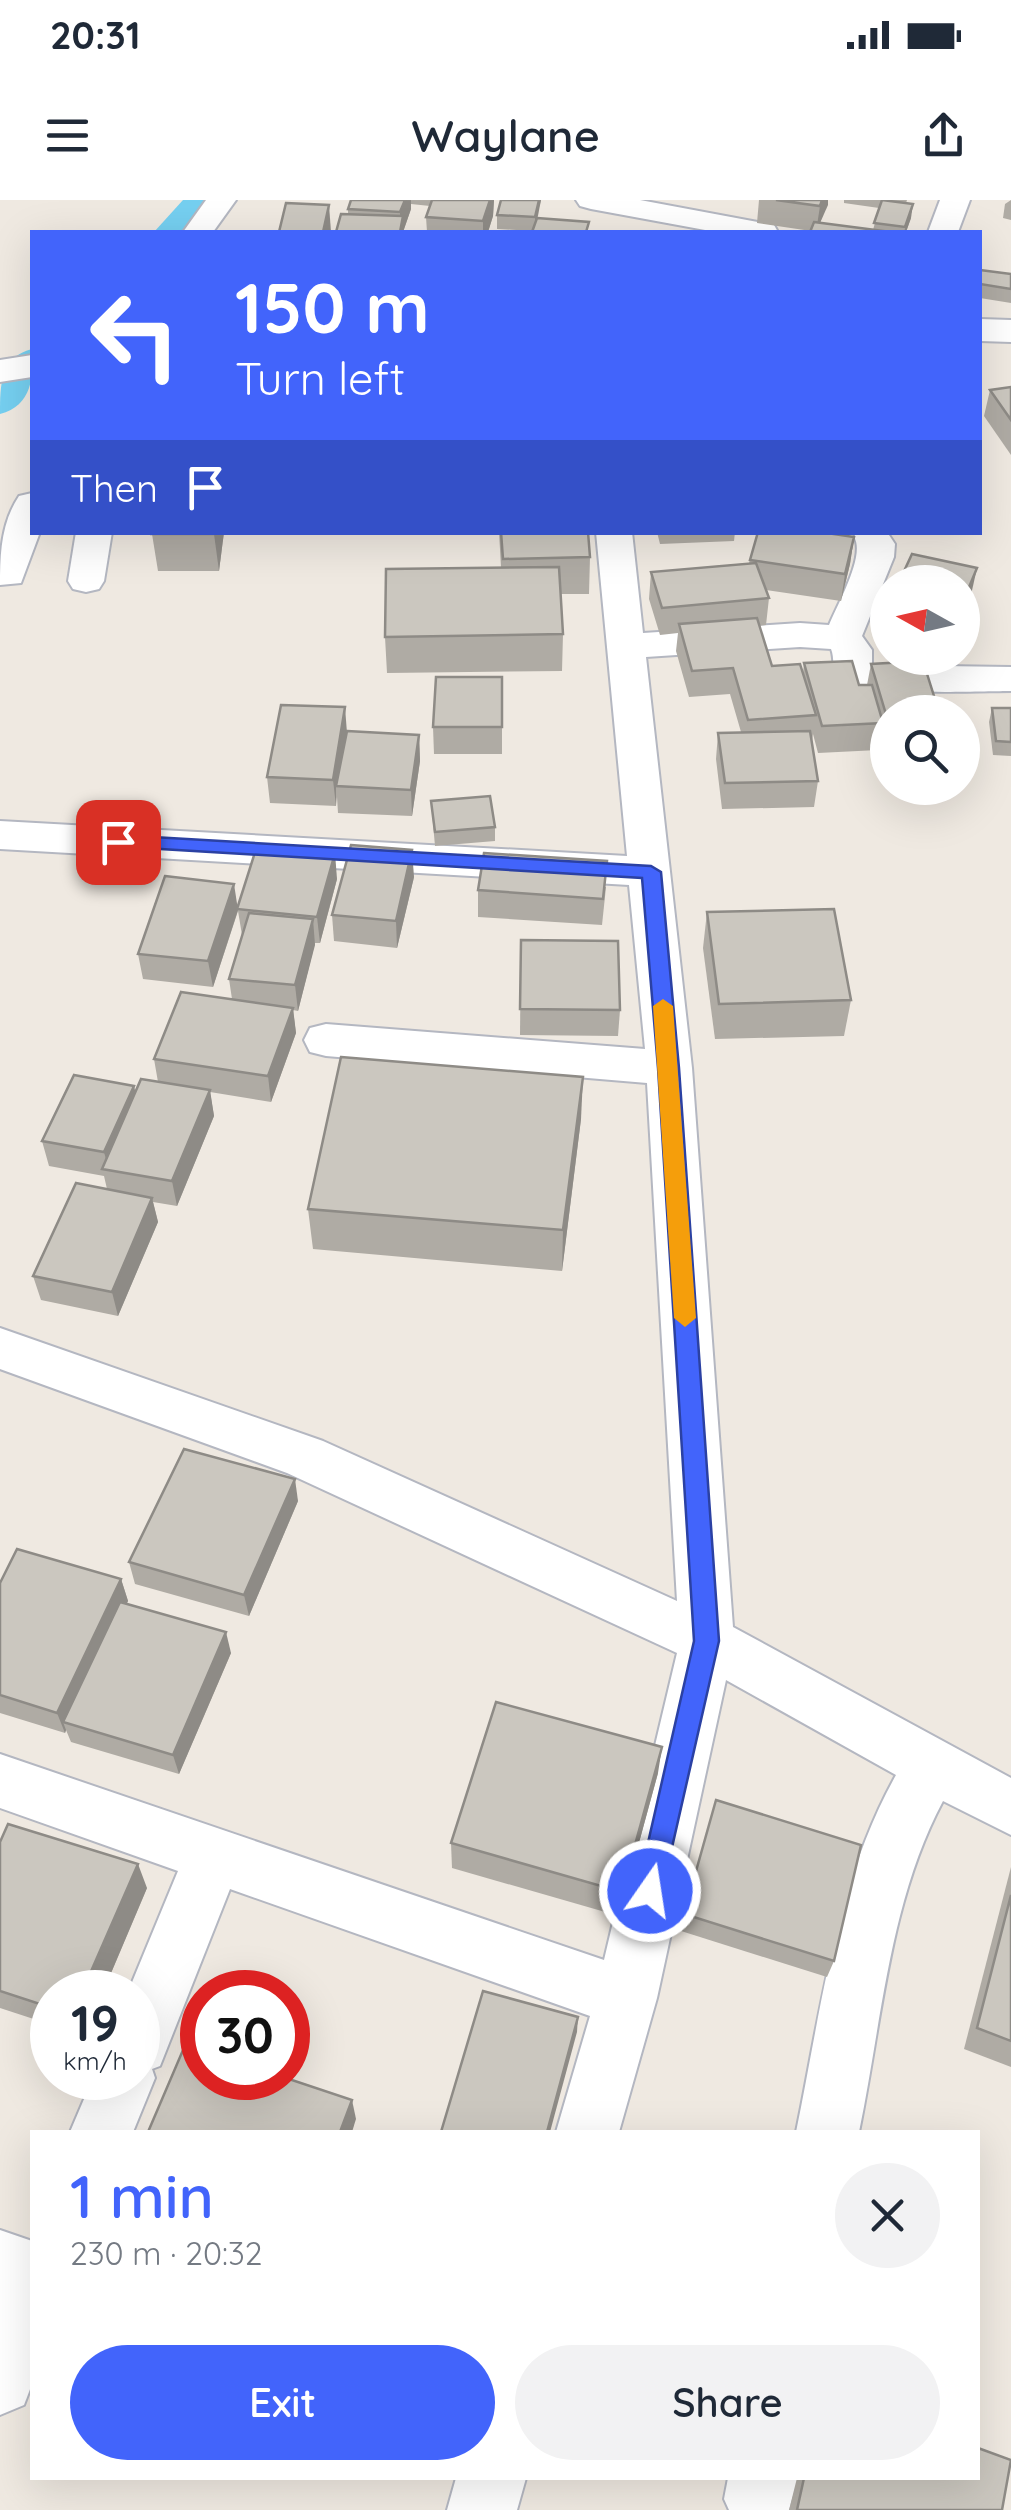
<!DOCTYPE html>
<html lang="en">
<head>
<meta charset="utf-8">
<style>
  body { margin:0; font-family:Quicksand,sans-serif; background:#f2f2f3; color:#1f2937; height:100vh; display:flex; flex-direction:column; font-size:38px; white-space:nowrap }
  * { box-sizing:border-box; margin:0 }
  p { font-size:32px; color:#747a83 }
  .icon { flex:none; width:55px; height:55px; fill:none; stroke:currentColor; stroke-width:2; stroke-linecap:round; stroke-linejoin:round }
  .map { position:relative; flex:1; overflow:hidden }
  .details { position:absolute; left:30px; top:1930px; width:950px; height:350px; display:flex; flex-direction:column; background:#fff; border-radius:0px; box-shadow:0 10px 40px #0002 }
  .details>* { flex:none }
  .guide { position:absolute; left:30px; top:30px; width:952px; height:305px; border-radius:0px; box-shadow:0 10px 40px #0002; background:#4264fb; color:#fff; overflow:hidden }
  .needle { width:65px; rotate:278deg }
  .buttons { position:absolute; left:870px; top:365px; display:grid; gap:20px }
  .buttons a { display:grid; place-items:center; width:110px; height:110px; border-radius:50%; background:#fff; box-shadow:0 10px 40px #0002; font-size:50px }
  .speed { position:absolute; left:30px; top:1770px; display:flex; gap:20px; font-size:50px; font-weight:700; text-align:center }
  .speed>* { display:grid; place-content:center; width:130px; height:130px; border-radius:50%; background:#fff; box-shadow:0 10px 40px #0002; line-height:1 }
  .speed small { font-size:25px; font-weight:400 }
  .speed .limit { border:15px solid #d22; background:#fff; color:#111 }
  .pin { position:absolute; display:grid; place-items:center; width:85px; height:85px; color:#fff; margin:-42px; border-radius:20px; box-shadow:0 5px 15px #0006 }
  .me { position:absolute; width:110px; margin:-55px; rotate:13deg; stroke-linejoin:round; filter:drop-shadow(0 0 8px #0008) }
  .turn { display:flex; align-items:center; gap:35px; height:210px; padding:0 40px; font-size:45px }
  .turn .icon { width:130px; height:130px; stroke-width:2.5 }
  .turn b { display:block; font-size:70px; line-height:85px }
  .then { display:flex; align-items:center; height:95px; padding:0 40px; background:#0003; gap:20px; font-size:38px }
  .round { display:grid; place-items:center; flex:none; width:105px; height:105px; border-radius:52px; background:#f2f2f3 }
  .summary { display:flex; align-items:center; justify-content:space-between; height:170px; padding:0 40px }
  h1 { font-size:60px; font-weight:600; line-height:75px; color:#4264fb }
  .cta { display:flex; gap:20px; margin-top:auto; padding:20px 40px }
  .cta a { flex:1; height:115px; border-radius:60px; background:#4264fb; color:#fff; font-size:40px; font-weight:600; line-height:115px; text-align:center }
  .cta a+a { background:#f2f2f3; color:#1f2937 }
  .status { display:flex; justify-content:space-between; align-items:center; height:70px; padding:0 50px; background:#fff; direction:ltr }
  .status svg { height:28px; fill:currentColor }
  header { display:flex; justify-content:space-between; align-items:center; height:130px; padding:0 40px; background:#fff; font-size:45px; font-weight:600 }
  .map>svg:first-child { display:block }
  .lines { fill:none; stroke-linecap:round; stroke-linejoin:round }
  .canal { fill:#75cff0; fill-rule:evenodd }
  .street-casing { stroke:#b4b7c1; stroke-width:4 }
  .secondary-casing { stroke:#b4b7c1; stroke-width:4 }
  .street { fill:#fff; fill-rule:evenodd }
  .secondary { fill:#fff; fill-rule:evenodd }
  .wall { fill:#afaba4 }
  .shaded-wall { fill:#8e8b86 }
  .building { fill:#cbc7bf; stroke:#8e8b86; stroke-width:2.5 }
  .route { fill:#4264fb; stroke:#2b41a3; stroke-width:2.5 }
  .slow { fill:#f59e0b }
</style>
</head>
<body>
<div class="status"><b>20:31</b><svg viewBox="0 0 49 12"><path d="M0 12V9h3v3zM5 12V6h3v6zM10 12V3h3v9zM15 12V0h3v12zM26 1h20v11H26zM47 4h2v5h-2z"/></svg></div>
<header><svg class="icon" aria-label="menu" viewBox="0 0 24 24"><path d="M4 6h16M4 12h16M4 18h16"/></svg>Waylane<svg class="icon" aria-label="share" viewBox="0 0 24 24"><path d="M12 15V3M7 8l5-5 5 5M5 13v7h14v-7"/></svg></header>
<div class="map">
<svg width="1011" height="2310" viewBox="0 0 1011 2310">
  <rect width="100%" height="100%" fill="#efe9e1"/>
  <g class="lines">
    <g class="canal">
      <path d="M 183,0 L 217,0 L 210,16 L 192,32 L 154,32 Z"/>
      <path d="M 32,149 C 34,176 32,206 0,214 C 0,185 0,157 32,149 Z"/>
    </g>
    <g class="street-casing">
      <g id="street">
        <path d="M 206,0 L 236,0 L 213,32 L 183,32 Z"/>
        <path d="M 576,0 L 640,0 L 763,23 L 774,25 L 778,32 L 716,32 L 591,9 L 580,6 Z"/>
        <path d="M 940,0 L 970,0 L 958,32 L 928,32 Z"/>
        <path d="M 32,293 L 32,332 L 40,332 L 21,383 L 0,385 C 0,354 1,323 19,296 Z"/>
        <path d="M 76,332 L 112,332 L 104,381 L 99,389 L 86,392 L 73,389 L 68,381 Z"/>
        <path d="M 596,332 L 632,332 L 643,433 L 800,423 L 829,425 C 837,405 866,355 854,337 L 857,332 L 887,332 L 895,344 L 894,357 L 862,436 L 872,450 L 872,465 L 1011,467 L 1011,491 C 980,491 857,497 839,478 C 831,470 835,458 831,449 L 800,447 L 646,457 L 692,868 L 733,1427 L 1011,1578 L 1011,1635 L 943,1601 C 889,1702 882,1821 859,1932 L 796,1932 C 821,1811 835,1684 896,1575 L 726,1480 L 657,1798 L 619,1932 L 556,1932 L 590,1816 L 230,1689 L 160,1866 L 152,1869 L 155,1878 L 133,1932 L 70,1932 L 93,1878 L 138,1878 L 138,1792 L 128,1792 L 178,1671 L 0,1608 L 0,1554 L 604,1760 L 677,1453 L 287,1273 L 0,1169 L 0,1128 L 323,1241 L 677,1401 L 647,883 L 326,856 L 310,852 L 304,840 L 310,828 L 326,824 L 645,849 L 629,685 L 0,649 L 0,621 L 627,656 Z"/>
        <path d="M 0,2030 L 32,2041 L 32,2184 L 24,2205 L 0,2215 Z"/>
        <path d="M 456,2278 L 526,2278 L 517,2310 L 447,2310 Z"/>
        <path d="M 728,2278 L 798,2278 L 789,2310 L 729,2310 L 724,2299 Z"/>
      </g>
    </g>
    <g class="secondary-casing">
      <g id="secondary">
        <path d="M 980,119 L 1011,120 L 1011,142 L 980,141 Z"/>
        <path d="M 32,155 L 32,177 L 0,182 L 0,160 Z"/>
      </g>
    </g>
    <use href="#street" class="street"/>
    <use href="#secondary" class="secondary"/>
  </g>
  <g class="wall">
    <path d="M 351,0 L 494,0 L 493,16 L 488,32 L 427,32 L 426,17 L 430,6 L 411,4 L 411,9 L 403,32 L 348,14 L 348,9 Z"/>
    <path d="M 501,0 L 541,0 L 533,31 L 497,29 L 497,15 Z"/>
    <path d="M 759,0 L 828,0 L 820,23 L 873,30 L 879,8 L 844,3 L 844,0 L 907,0 L 906,3 L 911,18 L 906,32 L 810,32 L 811,31 L 757,23 Z"/>
    <path d="M 1011,0 L 1011,20 L 1003,18 L 1005,4 Z"/>
    <path d="M 980,70 L 1011,74 L 1011,103 L 980,98 Z"/>
    <path d="M 1011,187 L 1011,255 L 984,216 L 990,190 Z"/>
    <path d="M 224,332 L 219,371 L 158,371 L 152,334 Z"/>
    <path d="M 499,332 L 588,332 L 590,357 L 589,394 L 560,394 L 563,434 L 562,471 L 387,473 L 385,437 L 501,367 Z"/>
    <path d="M 657,332 L 735,332 L 734,341 L 660,344 Z"/>
    <path d="M 758,332 L 854,337 L 850,364 L 841,401 L 766,390 L 769,398 L 766,425 L 759,426 L 772,466 L 803,473 L 804,463 L 859,485 L 867,485 L 871,464 L 888,512 L 888,559 L 886,559 L 880,540 L 878,550 L 818,553 L 813,534 L 812,541 L 818,581 L 814,607 L 722,609 L 716,559 L 718,533 L 741,532 L 730,494 L 689,497 L 676,451 L 678,433 L 660,435 L 649,399 L 651,372 L 749,363 Z"/>
    <path d="M 502,477 L 502,554 L 434,554 L 433,527 Z"/>
    <path d="M 992,508 L 1011,508 L 1011,556 L 993,555 L 989,522 Z"/>
    <path d="M 347,531 L 419,535 L 420,561 L 412,616 L 338,613 L 337,597 L 336,606 L 270,603 L 267,577 Z"/>
    <path d="M 431,601 L 495,627 L 495,641 L 435,646 Z"/>
    <path d="M 414,677 L 397,748 L 334,741 L 332,715 Z"/>
    <path d="M 337,679 L 320,743 L 315,743 L 298,811 L 293,810 L 296,833 L 271,902 L 210,892 L 214,916 L 177,1006 L 153,1002 L 158,1022 L 118,1116 L 41,1100 L 33,1076 L 107,989 L 104,976 L 49,966 L 42,941 L 158,882 L 154,859 L 232,799 L 229,779 L 242,735 L 238,711 L 213,787 L 143,779 L 138,754 L 238,708 Z"/>
    <path d="M 606,687 L 602,725 L 478,717 L 478,690 Z"/>
    <path d="M 707,712 L 851,800 L 844,836 L 715,839 L 703,748 Z"/>
    <path d="M 521,740 L 620,810 L 618,836 L 520,835 Z"/>
    <path d="M 581,919 L 562,1071 L 313,1049 L 308,1009 Z"/>
    <path d="M 298,1301 L 249,1416 L 135,1384 L 129,1362 Z"/>
    <path d="M 121,1379 L 128,1401 L 126,1404 L 231,1453 L 179,1574 L 71,1542 L 66,1530 L 65,1533 L 0,1513 L 0,1383 Z"/>
    <path d="M 658,1573 L 619,1716 L 452,1668 L 451,1643 Z"/>
    <path d="M 0,1642 L 147,1688 L 103,1792 L 52,1792 L 52,1825 L 0,1808 Z"/>
    <path d="M 1011,1667 L 1011,1867 L 964,1849 Z"/>
    <path d="M 684,1714 L 834,1761 L 827,1777 L 681,1731 Z"/>
    <path d="M 797,2278 L 978,2278 L 1002,2310 L 789,2310 Z"/>
  </g>
  <g class="shaded-wall">
    <path d="M 405,0 L 411,0 L 411,9 L 403,32 L 400,32 L 400,12 Z"/>
    <path d="M 489,0 L 494,0 L 493,16 L 488,32 L 483,32 L 483,21 Z"/>
    <path d="M 539,0 L 541,0 L 535,31 L 535,17 Z"/>
    <path d="M 822,0 L 828,0 L 828,5 L 816,32 L 820,6 Z"/>
    <path d="M 913,4 L 911,18 L 906,32 L 904,32 Z"/>
    <path d="M 329,5 L 331,32 L 323,32 Z"/>
    <path d="M 214,332 L 224,332 L 219,371 L 214,334 Z"/>
    <path d="M 854,337 L 850,364 L 841,401 L 845,374 Z"/>
    <path d="M 977,368 L 971,395 L 962,417 L 962,404 Z"/>
    <path d="M 345,507 L 347,533 L 336,586 L 336,606 L 333,580 Z"/>
    <path d="M 419,535 L 420,561 L 412,616 L 411,590 Z"/>
    <path d="M 412,650 L 414,677 L 397,748 L 396,721 Z"/>
    <path d="M 335,653 L 337,679 L 320,743 L 317,717 Z"/>
    <path d="M 234,684 L 238,710 L 213,787 L 208,761 Z"/>
    <path d="M 313,719 L 315,745 L 298,811 L 295,785 Z"/>
    <path d="M 293,808 L 296,833 L 271,902 L 268,876 Z"/>
    <path d="M 583,877 L 581,919 L 562,1071 L 563,1030 Z"/>
    <path d="M 134,886 L 140,911 L 109,970 L 104,952 Z"/>
    <path d="M 210,890 L 214,916 L 177,1006 L 172,981 Z"/>
    <path d="M 152,998 L 158,1022 L 118,1116 L 112,1092 Z"/>
    <path d="M 295,1279 L 298,1301 L 249,1416 L 244,1395 Z"/>
    <path d="M 121,1379 L 128,1401 L 69,1524 L 63,1522 L 66,1530 L 65,1533 L 57,1513 Z"/>
    <path d="M 226,1432 L 231,1453 L 179,1574 L 173,1555 Z"/>
    <path d="M 662,1547 L 658,1573 L 619,1716 L 622,1692 Z"/>
    <path d="M 138,1664 L 147,1688 L 103,1792 L 82,1792 Z"/>
    <path d="M 578,1817 L 577,1832 L 550,1932 L 547,1932 Z"/>
    <path d="M 352,1900 L 356,1919 L 352,1932 L 340,1932 Z"/>
  </g>
  <g class="building">
    <path d="M 351,0 L 405,0 L 400,12 L 348,9 Z"/>
    <path d="M 432,0 L 490,0 L 483,21 L 426,17 Z"/>
    <path d="M 501,0 L 539,0 L 535,17 L 497,15 Z"/>
    <path d="M 776,0 L 822,0 L 820,6 Z"/>
    <path d="M 882,0 L 913,4 L 905,27 L 874,23 Z"/>
    <path d="M 286,3 L 329,5 L 323,32 L 279,32 Z"/>
    <path d="M 341,14 L 403,16 L 400,32 L 336,32 Z"/>
    <path d="M 537,18 L 589,22 L 586,32 L 532,32 Z"/>
    <path d="M 814,22 L 891,32 L 810,32 Z"/>
    <path d="M 980,70 L 1011,74 L 1011,89 L 980,84 Z"/>
    <path d="M 1011,187 L 1011,220 L 990,190 Z"/>
    <path d="M 153,332 L 214,332 L 214,334 L 152,334 Z"/>
    <path d="M 501,332 L 588,332 L 590,357 L 503,359 Z"/>
    <path d="M 758,332 L 820,332 L 854,337 L 845,374 L 750,360 Z"/>
    <path d="M 912,354 L 977,368 L 962,404 L 962,382 L 899,382 Z"/>
    <path d="M 756,363 L 769,398 L 662,408 L 651,372 Z"/>
    <path d="M 559,367 L 563,434 L 385,437 L 386,369 Z"/>
    <path d="M 757,418 L 772,466 L 800,464 L 816,515 L 748,520 L 733,468 L 692,471 L 679,424 Z"/>
    <path d="M 852,461 L 859,485 L 872,485 L 883,523 L 822,526 L 804,463 Z"/>
    <path d="M 923,461 L 939,512 L 888,512 L 888,521 L 871,464 Z"/>
    <path d="M 436,477 L 502,477 L 502,527 L 433,527 Z"/>
    <path d="M 281,505 L 345,507 L 333,580 L 267,577 Z"/>
    <path d="M 992,508 L 1011,508 L 1011,542 L 996,541 Z"/>
    <path d="M 347,531 L 419,535 L 411,590 L 336,586 Z"/>
    <path d="M 810,531 L 818,581 L 725,583 L 718,533 Z"/>
    <path d="M 490,596 L 495,627 L 435,632 L 431,601 Z"/>
    <path d="M 351,645 L 412,650 L 396,721 L 332,715 Z"/>
    <path d="M 257,646 L 335,653 L 317,717 L 237,709 Z"/>
    <path d="M 484,653 L 607,661 L 603,699 L 478,690 Z"/>
    <path d="M 165,676 L 234,684 L 208,761 L 138,754 Z"/>
    <path d="M 834,709 L 851,800 L 719,804 L 707,712 Z"/>
    <path d="M 249,713 L 313,719 L 295,785 L 229,779 Z"/>
    <path d="M 521,740 L 618,741 L 620,810 L 520,809 Z"/>
    <path d="M 181,792 L 293,808 L 268,876 L 154,859 Z"/>
    <path d="M 341,857 L 583,877 L 563,1030 L 308,1009 Z"/>
    <path d="M 74,875 L 134,886 L 104,952 L 42,941 Z"/>
    <path d="M 141,879 L 210,890 L 172,981 L 102,969 Z"/>
    <path d="M 76,983 L 152,998 L 112,1092 L 33,1076 Z"/>
    <path d="M 184,1249 L 295,1279 L 244,1395 L 129,1362 Z"/>
    <path d="M 17,1349 L 121,1379 L 57,1513 L 0,1495 L 0,1383 Z"/>
    <path d="M 120,1402 L 226,1432 L 173,1555 L 63,1522 Z"/>
    <path d="M 496,1502 L 662,1547 L 622,1692 L 451,1643 Z"/>
    <path d="M 716,1600 L 861,1645 L 834,1761 L 684,1714 Z"/>
    <path d="M 8,1624 L 138,1664 L 82,1792 L 52,1792 L 52,1808 L 0,1791 L 0,1642 Z"/>
    <path d="M 1011,1695 L 1011,1841 L 977,1828 Z"/>
    <path d="M 483,1791 L 578,1817 L 547,1932 L 441,1932 Z"/>
    <path d="M 186,1843 L 202,1849 L 202,1878 L 286,1878 L 352,1900 L 340,1932 L 148,1932 Z"/>
    <path d="M 978,2248 L 1011,2260 L 1002,2310 L 797,2310 L 804,2278 L 978,2278 Z"/>
  </g>
  <path class="route" d="M 118,635 L 651,666 L 661,672 L 679,868 L 719,1441 L 660,1700 L 650,1704 L 641,1700 L 637,1691 L 694,1441 L 658,868 L 642,678 L 111,646 L 111,637 Z"/>
  <path class="slow" d="M 663,799 L 673,806 L 696,1118 L 685,1127 L 674,1118 L 653,806 Z"/>
</svg>
<div class="buttons">
<a><svg class="needle" viewBox="-14 -14 28 28"><path d="M0-13l5 13h-10z" fill="#e53935"/><path d="M0 13l5-13h-10z" fill="#747a83"/></svg></a>
<a><svg class="icon" aria-label="search" viewBox="0 0 24 24"><circle cx="10" cy="10" r="6"/><path d="M15 15l6 6"/></svg></a>
</div>
<div class="speed"><div>19<small>km/h</small></div><div class="limit">30</div></div>
<div class="pin" style="left:118px;top:642px;background:#d93025"><svg class="icon" aria-label="arrive" viewBox="0 0 24 24"><path d="M6 21V4h12l-3 4 3 4H6"/></svg></div>
<svg class="me" style="left:650px;top:1691px" viewBox="-20 -20 40 40"><circle r="17" fill="#4264fb" stroke="#fff" stroke-width="3"/><path d="M0-11L8 9 0 5-8 9z" fill="#fff"/></svg>
<div class="guide">
<div class="turn"><svg class="icon" aria-label="left" viewBox="0 0 24 24"><path d="M17 20v-9H6M10 6l-5 5 5 5"/></svg><div><b>150 m</b>Turn left</div></div>
<div class="then">Then<svg class="icon" aria-label="arrive" viewBox="0 0 24 24"><path d="M6 21V4h12l-3 4 3 4H6"/></svg></div>
</div>
<section class="details">
<div class="summary"><div><h1>1 min</h1><p>230 m · 20:32</p></div><a class="round"><svg class="icon" aria-label="close" viewBox="0 0 24 24"><path d="M6 6l12 12M18 6L6 18"/></svg></a></div>
<div class="cta"><a>Exit</a><a>Share</a></div>
</section>
</div>
</body>
</html>
